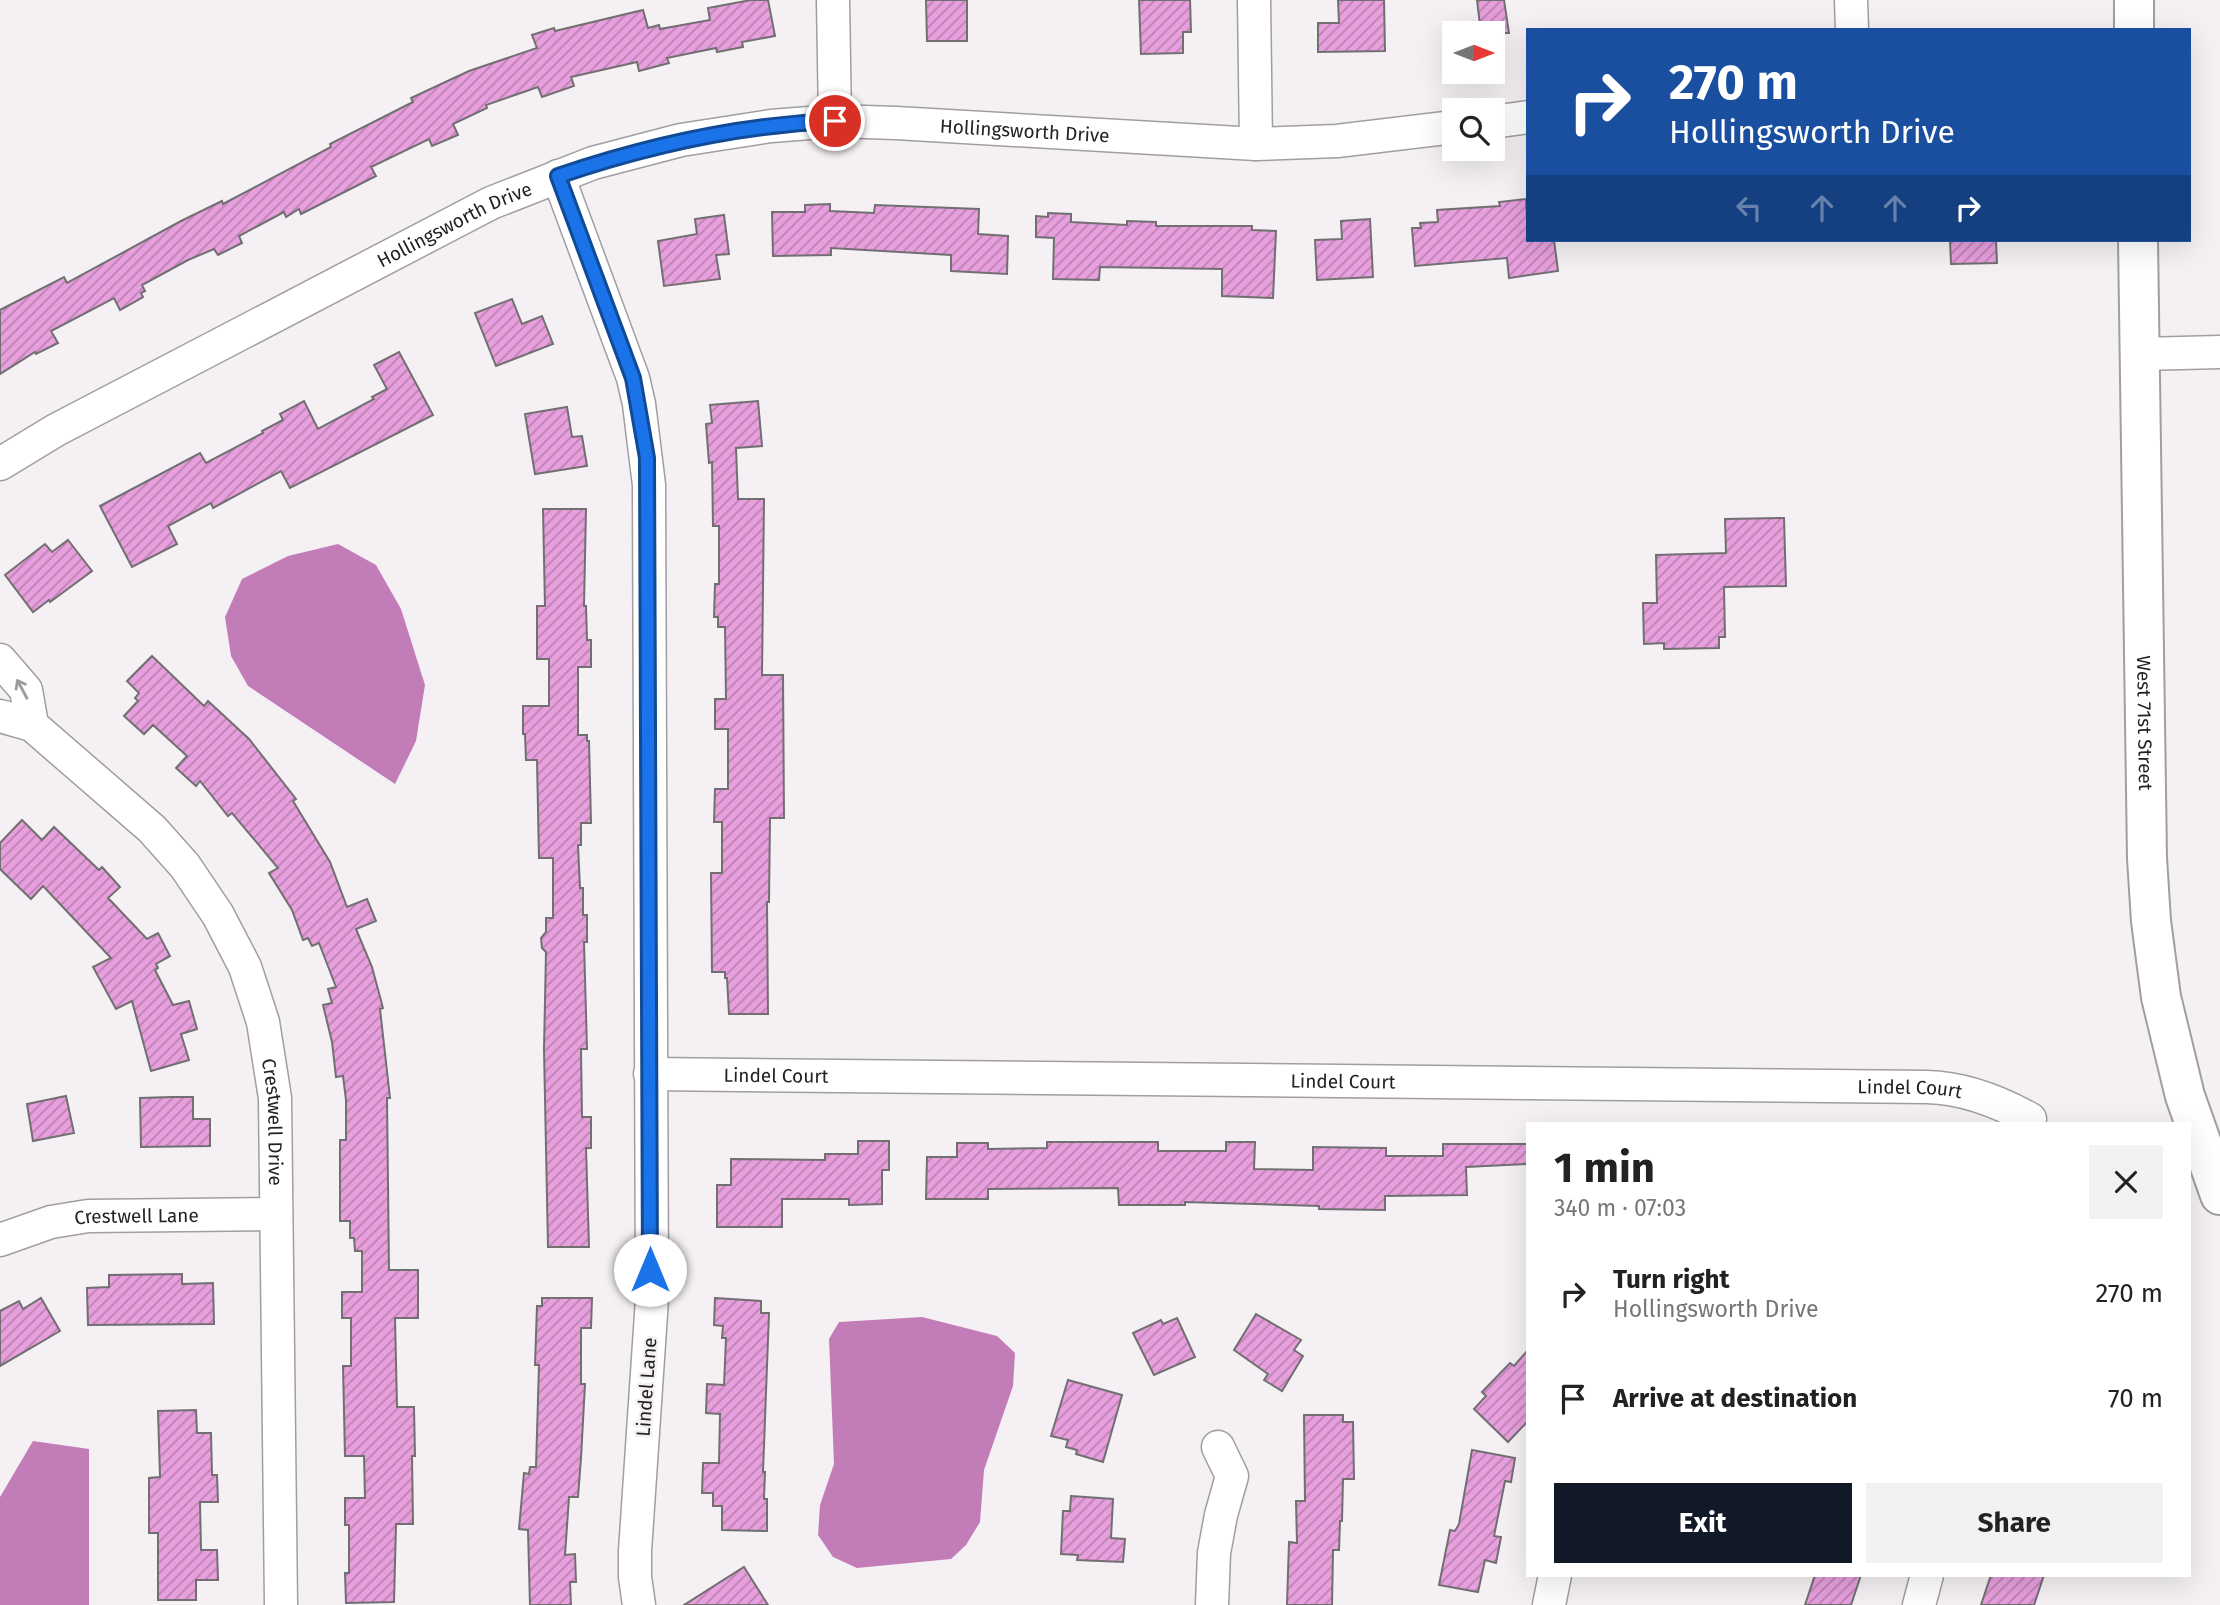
<!DOCTYPE html>
<html lang="en">
<head>
<meta charset="utf-8">
<style>
  body { margin:0; font-family:"Fira Sans",sans-serif; background:#f2f2f2; color:#222; height:100vh; display:flex; flex-direction:column; font-size:26px; white-space:nowrap }
  * { box-sizing:border-box; margin:0 }
  p { font-size:23px; color:#767676 }
  .icon { flex:none; width:38px; height:38px; fill:none; stroke:currentColor; stroke-width:2; stroke-linecap:round; stroke-linejoin:round }
  .map { position:relative; flex:1; overflow:hidden }
  .sheet { position:absolute; left:1526px; top:1122px; width:665px; height:455px; display:flex; flex-direction:column; background:#fff; border-radius:0px; box-shadow:0 7px 28px #0002 }
  .sheet>* { flex:none }
  .banner { position:absolute; left:1526px; top:28px; width:665px; height:214px; border-radius:0px; box-shadow:0 7px 28px #0002; background:#1a4fa0; color:#fff; overflow:hidden }
  .needle { width:46px; rotate:90deg }
  .buttons { position:absolute; left:1442px; top:21px; display:grid; gap:14px }
  .buttons a { display:grid; place-items:center; width:63px; height:63px; border-radius:0px; background:#fff; box-shadow:0 7px 28px #0002; font-size:35px }
  .pin { position:absolute; display:grid; place-items:center; width:60px; height:60px; color:#fff; margin:-30px; border:4px solid #fff; border-radius:50%; box-shadow:0 2px 7px #0007 }
  .me { position:absolute; width:77px; margin:-38px; rotate:0deg; stroke-linejoin:round; filter:drop-shadow(0 0 5px #0008) }
  .turn { display:flex; align-items:center; gap:24px; height:147px; padding:0 28px; font-size:32px }
  .turn .icon { width:91px; height:91px; stroke-width:2.5 }
  .turn b { display:block; font-size:49px; line-height:60px }
  .lanes { display:flex; align-items:center; height:66px; padding:0 28px; background:#0003; justify-content:center; gap:35px; direction:ltr }
  .lanes .off { opacity:.35 }
  .round { display:grid; place-items:center; flex:none; width:74px; height:74px; border-radius:0px; background:#f2f2f2 }
  .overview { display:flex; align-items:center; justify-content:space-between; height:119px; padding:0 28px }
  h1 { font-size:42px; font-weight:700; line-height:52px }
  .primary-button { display:flex; gap:14px; margin-top:auto; padding:14px 28px }
  .primary-button a { flex:1; height:80px; border-radius:0px; background:#111827; color:#fff; font-size:28px; font-weight:700; line-height:80px; text-align:center }
  .primary-button a+a { background:#f2f2f2; color:#222 }
  ul { padding:0; list-style:none }
  li { display:flex; align-items:center; gap:21px; height:105px; padding:0 28px }
  li div { flex:1 }
  li b { display:block; font-size:26px }
  li em { font-style:normal }
  .map>svg:first-child { display:block }
  .water { fill:#c27db9 }
  .building { fill:url(#building-hatch); stroke:#726f71; stroke-width:2 }
  .lines { fill:none; stroke-linecap:round; stroke-linejoin:round }
  .street-casing { stroke:#a19ea1; stroke-width:35 }
  .secondary-casing { stroke:#a19ea1; stroke-width:42 }
  .street { stroke:#fff; stroke-width:32 }
  .secondary { stroke:#fff; stroke-width:38 }
  .oneway { stroke:#9c9b9c }
  .route-casing { stroke:#114b97; stroke-width:18 }
  .route { stroke:#1a73e8; stroke-width:12 }
  .labels { text-anchor:middle; stroke-width:5; stroke-linejoin:round; paint-order:stroke }
  .street-label { font-size:19px; fill:#222122; stroke:#f4f0f3 }
</style>
</head>
<body>
<div class="map">
<svg width="2220" height="1605" viewBox="0 0 2220 1605">
  <defs>
    <pattern id="building-hatch" width="6" height="6" patternUnits="userSpaceOnUse" patternTransform="scale(1.75)"><rect width="6" height="6" fill="#e79fdd"/><path d="M-1 1l2-2M0 6l6-6M5 7l2-2" fill="none" stroke="#bb81b3"/></pattern>
  </defs>
  <rect width="100%" height="100%" fill="#f4f0f3"/>
  <g class="water">
    <path d="M 338,544 L 376,565 L 401,609 L 425,685 L 416,741 L 395,784 L 248,686 L 231,656 L 225,617 L 242,579 L 288,556 Z"/>
    <path d="M 922,1317 L 997,1336 L 1015,1353 L 1013,1386 L 984,1470 L 980,1522 L 966,1545 L 951,1559 L 857,1568 L 833,1557 L 818,1535 L 820,1505 L 834,1464 L 829,1339 L 839,1322 Z"/>
    <path d="M 33,1441 L 89,1449 L 89,1605 L 0,1605 L 0,1497 Z"/>
  </g>
  <g class="building">
    <path d="M 751,0 L 768,0 L 775,36 L 742,42 L 743,47 L 717,52 L 716,48 L 667,58 L 669,63 L 639,71 L 637,62 L 571,77 L 574,86 L 542,97 L 538,87 L 486,105 L 487,108 L 453,124 L 458,135 L 432,146 L 429,139 L 371,167 L 376,176 L 301,214 L 299,209 L 286,217 L 284,212 L 239,236 L 242,243 L 218,255 L 214,249 L 188,260 L 142,285 L 145,291 L 141,293 L 143,297 L 120,310 L 114,298 L 51,331 L 58,343 L 36,354 L 35,352 L 0,374 L 0,310 L 64,277 L 67,283 L 181,221 L 222,201 L 223,204 L 331,147 L 330,144 L 413,102 L 411,98 L 469,71 L 537,48 L 532,35 L 554,28 L 555,31 L 643,10 L 648,28 L 659,25 L 660,29 L 710,20 L 708,8 Z"/>
    <path d="M 926,0 L 967,0 L 967,41 L 927,41 Z"/>
    <path d="M 1139,0 L 1190,0 L 1191,32 L 1183,32 L 1183,53 L 1141,54 Z"/>
    <path d="M 1338,0 L 1384,0 L 1385,51 L 1318,52 L 1318,23 L 1339,23 Z"/>
    <path d="M 1477,0 L 1504,0 L 1509,33 L 1481,33 Z"/>
    <path d="M 1526,199 L 1528,240 L 1554,240 L 1558,271 L 1509,278 L 1507,258 L 1415,266 L 1412,228 L 1421,228 L 1420,223 L 1438,222 L 1437,210 L 1500,206 L 1499,202 Z"/>
    <path d="M 830,204 L 830,211 L 874,213 L 875,205 L 979,209 L 978,234 L 1008,236 L 1007,274 L 951,271 L 951,255 L 831,248 L 831,255 L 773,256 L 772,212 L 805,212 L 805,205 Z"/>
    <path d="M 1048,213 L 1071,214 L 1071,222 L 1127,225 L 1127,221 L 1156,222 L 1156,226 L 1252,226 L 1252,230 L 1276,231 L 1273,298 L 1222,296 L 1222,269 L 1100,267 L 1099,280 L 1053,279 L 1054,238 L 1036,237 L 1036,216 L 1048,217 Z"/>
    <path d="M 724,215 L 729,254 L 716,255 L 720,279 L 664,286 L 658,241 L 697,234 L 695,219 Z"/>
    <path d="M 1370,219 L 1373,277 L 1317,280 L 1315,240 L 1342,239 L 1341,221 Z"/>
    <path d="M 1950,240 L 1996,240 L 1997,263 L 1951,264 Z"/>
    <path d="M 512,299 L 522,324 L 542,316 L 553,344 L 496,366 L 475,313 Z"/>
    <path d="M 399,352 L 433,415 L 290,488 L 281,471 L 213,508 L 211,503 L 168,526 L 177,544 L 132,567 L 100,506 L 200,453 L 206,463 L 263,433 L 262,431 L 283,420 L 280,414 L 304,401 L 318,429 L 374,399 L 372,397 L 387,389 L 374,365 Z"/>
    <path d="M 758,401 L 762,446 L 736,448 L 738,499 L 764,499 L 762,675 L 783,675 L 784,818 L 770,818 L 769,902 L 767,902 L 768,1014 L 729,1014 L 727,978 L 725,978 L 725,972 L 712,972 L 711,873 L 722,873 L 722,822 L 714,822 L 715,789 L 728,789 L 728,729 L 715,729 L 715,699 L 726,699 L 725,627 L 718,627 L 718,617 L 714,617 L 715,584 L 719,584 L 719,526 L 713,526 L 712,462 L 709,463 L 706,424 L 712,423 L 710,405 Z"/>
    <path d="M 567,407 L 572,437 L 582,436 L 587,466 L 535,474 L 525,414 Z"/>
    <path d="M 543,509 L 586,509 L 584,606 L 586,606 L 587,640 L 591,640 L 591,667 L 578,667 L 578,735 L 587,735 L 587,741 L 589,741 L 591,823 L 581,823 L 581,845 L 578,845 L 580,888 L 583,888 L 583,915 L 587,915 L 587,942 L 584,942 L 587,1049 L 581,1049 L 582,1117 L 591,1117 L 591,1148 L 586,1148 L 589,1247 L 548,1247 L 544,1049 L 546,952 L 542,948 L 541,938 L 546,932 L 546,918 L 553,918 L 553,858 L 539,858 L 537,760 L 526,760 L 525,734 L 523,734 L 523,706 L 549,706 L 549,659 L 537,659 L 537,606 L 545,606 Z"/>
    <path d="M 1784,518 L 1786,586 L 1724,587 L 1725,637 L 1719,637 L 1719,648 L 1664,649 L 1664,643 L 1644,644 L 1643,603 L 1657,603 L 1656,555 L 1726,553 L 1725,519 Z"/>
    <path d="M 68,540 L 92,571 L 50,602 L 49,600 L 33,612 L 5,575 L 45,544 L 52,552 Z"/>
    <path d="M 152,656 L 204,706 L 208,701 L 249,739 L 296,799 L 293,801 L 330,862 L 347,907 L 367,899 L 376,921 L 356,929 L 372,967 L 383,1008 L 380,1009 L 390,1098 L 387,1098 L 389,1270 L 418,1270 L 418,1318 L 395,1318 L 397,1407 L 414,1407 L 415,1456 L 412,1456 L 413,1524 L 396,1524 L 394,1602 L 346,1603 L 345,1573 L 349,1573 L 349,1525 L 345,1525 L 345,1498 L 365,1498 L 364,1456 L 345,1456 L 343,1366 L 351,1366 L 351,1318 L 342,1318 L 342,1292 L 362,1292 L 362,1251 L 355,1251 L 354,1238 L 350,1238 L 350,1221 L 340,1221 L 340,1140 L 346,1140 L 346,1100 L 343,1076 L 336,1077 L 332,1042 L 323,1005 L 332,1003 L 328,989 L 336,987 L 319,943 L 312,946 L 308,938 L 303,940 L 292,910 L 269,873 L 278,868 L 232,813 L 228,816 L 200,781 L 196,786 L 176,768 L 187,756 L 153,725 L 144,734 L 124,716 L 138,701 L 135,698 L 139,693 L 127,681 Z"/>
    <path d="M 22,820 L 42,840 L 54,827 L 99,870 L 102,867 L 120,887 L 108,898 L 147,939 L 158,933 L 170,956 L 156,964 L 158,968 L 155,970 L 173,1005 L 189,1001 L 197,1029 L 181,1034 L 189,1060 L 151,1071 L 132,1001 L 116,1009 L 93,967 L 111,958 L 43,886 L 31,899 L 0,869 L 0,843 Z"/>
    <path d="M 66,1096 L 74,1133 L 33,1141 L 27,1104 Z"/>
    <path d="M 172,1097 L 193,1097 L 193,1119 L 210,1119 L 210,1146 L 141,1147 L 140,1098 Z"/>
    <path d="M 858,1141 L 889,1141 L 889,1170 L 882,1170 L 882,1204 L 849,1205 L 849,1199 L 782,1199 L 782,1227 L 717,1227 L 717,1185 L 731,1185 L 731,1159 L 825,1160 L 825,1154 L 858,1154 Z"/>
    <path d="M 1047,1142 L 1158,1142 L 1158,1151 L 1226,1151 L 1226,1142 L 1255,1142 L 1254,1169 L 1313,1170 L 1313,1147 L 1386,1148 L 1386,1156 L 1443,1156 L 1443,1144 L 1528,1144 L 1528,1164 L 1466,1167 L 1467,1195 L 1385,1196 L 1385,1210 L 1319,1209 L 1319,1206 L 1185,1202 L 1185,1205 L 1119,1205 L 1118,1188 L 988,1189 L 988,1199 L 926,1199 L 927,1157 L 957,1157 L 957,1143 L 988,1143 L 988,1149 L 1047,1148 Z"/>
    <path d="M 182,1274 L 182,1284 L 213,1283 L 214,1324 L 88,1325 L 87,1288 L 109,1287 L 109,1275 Z"/>
    <path d="M 41,1298 L 60,1331 L 0,1366 L 0,1311 L 19,1301 L 23,1309 Z"/>
    <path d="M 542,1298 L 592,1298 L 591,1328 L 581,1328 L 581,1384 L 585,1384 L 581,1458 L 578,1497 L 569,1497 L 565,1555 L 575,1554 L 576,1582 L 570,1582 L 571,1605 L 530,1605 L 528,1530 L 519,1529 L 524,1473 L 529,1474 L 530,1467 L 536,1467 L 539,1365 L 535,1365 L 537,1306 L 542,1306 Z"/>
    <path d="M 715,1298 L 761,1301 L 761,1313 L 769,1313 L 763,1472 L 765,1472 L 764,1499 L 767,1499 L 767,1531 L 722,1530 L 722,1506 L 713,1506 L 713,1493 L 702,1493 L 703,1463 L 719,1463 L 720,1414 L 706,1413 L 707,1384 L 724,1385 L 726,1338 L 722,1338 L 723,1326 L 714,1325 Z"/>
    <path d="M 1256,1314 L 1301,1340 L 1294,1350 L 1303,1356 L 1282,1391 L 1264,1380 L 1268,1374 L 1234,1350 Z"/>
    <path d="M 1177,1318 L 1195,1357 L 1154,1375 L 1133,1333 L 1161,1320 L 1163,1324 Z"/>
    <path d="M 1528,1350 L 1528,1421 L 1508,1442 L 1474,1409 L 1486,1396 L 1482,1392 L 1510,1363 L 1514,1366 Z"/>
    <path d="M 1068,1380 L 1122,1395 L 1103,1462 L 1076,1454 L 1077,1450 L 1066,1447 L 1068,1440 L 1051,1436 Z"/>
    <path d="M 196,1410 L 197,1433 L 211,1433 L 212,1475 L 217,1475 L 218,1502 L 200,1502 L 201,1550 L 217,1550 L 218,1580 L 196,1580 L 196,1600 L 158,1600 L 158,1533 L 149,1533 L 149,1478 L 160,1477 L 158,1411 Z"/>
    <path d="M 1304,1415 L 1343,1415 L 1343,1422 L 1353,1422 L 1354,1479 L 1343,1479 L 1342,1521 L 1340,1521 L 1339,1550 L 1333,1550 L 1332,1605 L 1287,1605 L 1289,1542 L 1297,1543 L 1296,1501 L 1305,1501 Z"/>
    <path d="M 1472,1450 L 1515,1458 L 1511,1482 L 1505,1481 L 1494,1536 L 1501,1537 L 1496,1563 L 1485,1560 L 1478,1592 L 1439,1585 L 1450,1530 L 1455,1531 L 1459,1524 Z"/>
    <path d="M 1071,1496 L 1113,1499 L 1111,1538 L 1125,1539 L 1123,1562 L 1077,1560 L 1078,1555 L 1061,1554 L 1063,1511 L 1070,1511 Z"/>
    <path d="M 744,1567 L 768,1605 L 684,1605 Z"/>
    <path d="M 1815,1575 L 1861,1575 L 1851,1605 L 1805,1605 Z"/>
    <path d="M 1991,1575 L 2044,1575 L 2034,1605 L 1981,1605 Z"/>
  </g>
  <g class="lines">
    <g class="street-casing">
      <g id="street">
        <path d="M 833,0 L 835,121"/>
        <path d="M 1254,0 L 1256,144"/>
        <path d="M 1851,0 L 1852,30"/>
        <path d="M 1493,122 L 1528,117"/>
        <path d="M 558,176 L 633,378 L 639,404 L 649,485 L 652,1299 L 635,1551 L 635,1577 L 639,1605"/>
        <path d="M 2141,354 L 2220,352"/>
        <path id="s1" d="M 0,464 L 56,430 L 491,203 L 593,163 L 681,140 L 771,126 L 835,121 L 896,123 L 1256,144 L 1337,141 L 1454,127"/>
        <path d="M 0,660 L 26,690 L 32,725"/>
        <path id="s2" d="M 0,716 L 32,725 L 152,829 L 185,866 L 218,915 L 245,967 L 263,1022 L 275,1098 L 281,1605"/>
        <path id="s3" d="M 650,1074 L 1927,1087 C 1964,1088 1998,1101 2030,1119"/>
        <path id="s4" d="M 0,1240 L 51,1222 L 88,1216 L 276,1214"/>
        <path d="M 1212,1605 L 1214,1553 L 1221,1515 L 1232,1476 L 1218,1447"/>
        <path d="M 1549,1605 L 1555,1575"/>
        <path d="M 1919,1605 L 1927,1575"/>
      </g>
    </g>
    <g class="secondary-casing">
      <g id="secondary">
        <path d="M 2134,0 L 2134,30"/>
        <path id="s5" d="M 2138,240 L 2147,858 L 2151,921 L 2161,997 L 2185,1096 L 2220,1195"/>
      </g>
    </g>
    <use href="#street" class="street"/>
    <use href="#secondary" class="secondary"/>
  </g>
  <defs><path id="oneway-shaft" d="M-6 0H5M1.5-3L5.5 0L1.5 3" fill="none" stroke-width="1.6" stroke-linecap="round" stroke-linejoin="round" transform="scale(1.75)"/></defs>
  <use class="oneway" href="#oneway-shaft" transform="translate(22 689) rotate(-118)"/>
  <g class="lines">
    <g class="route-casing">
      <path id="route" d="M 650,1270 L 647,458 L 633,378 L 558,176 C 649,145 739,125 835,121"/>
    </g>
    <use href="#route" class="route"/>
  </g>
  <g class="labels">
    <g class="street-label">
      <text dy="7" stroke="none"><textPath href="#s1" startOffset="1102">Hollingsworth Drive</textPath></text>
      <text dy="7" stroke="none"><textPath href="#s1" startOffset="514">Hollingsworth Drive</textPath></text>
      <text dy="7" stroke="none"><textPath href="#s5" startOffset="483">West 71st Street</textPath></text>
      <text dy="7" stroke="none"><textPath href="#s3" startOffset="126">Lindel Court</textPath></text>
      <text dy="7" stroke="none"><textPath href="#s3" startOffset="693">Lindel Court</textPath></text>
      <text dy="7" stroke="none"><textPath href="#s3" startOffset="1260">Lindel Court</textPath></text>
      <text dy="7" stroke="none"><textPath href="#s2" startOffset="518">Crestwell Drive</textPath></text>
      <text dy="7" stroke="none"><textPath href="#s4" startOffset="140">Crestwell Lane</textPath></text>
      <text transform="translate(646 1387) rotate(-86)" y="7">Lindel Lane</text>
    </g>
  </g>
</svg>
<div class="buttons">
<a><svg class="needle" viewBox="-14 -14 28 28"><path d="M0-13l5 13h-10z" fill="#e53935"/><path d="M0 13l5-13h-10z" fill="#767676"/></svg></a>
<a><svg class="icon" aria-label="search" viewBox="0 0 24 24"><circle cx="10" cy="10" r="6"/><path d="M15 15l6 6"/></svg></a>
</div>
<div class="pin" style="left:835px;top:121px;background:#d93025"><svg class="icon" aria-label="arrive" viewBox="0 0 24 24"><path d="M6 21V4h12l-3 4 3 4H6"/></svg></div>
<svg class="me" style="left:650px;top:1270px" viewBox="-20 -20 40 40"><circle r="19" fill="#fff"/><path d="M0-13L10 11 0 6-10 11z" fill="#1a73e8"/></svg>
<div class="banner">
<div class="turn"><svg class="icon" aria-label="right" viewBox="0 0 24 24"><path d="M7 20v-9h11M14 6l5 5-5 5"/></svg><div><b>270 m</b>Hollingsworth Drive</div></div>
<div class="lanes"><svg class="icon off" aria-label="left" viewBox="0 0 24 24"><path d="M17 20v-9H6M10 6l-5 5 5 5"/></svg><svg class="icon off" aria-label="ahead" viewBox="0 0 24 24"><path d="M12 20V5M6 11l6-6 6 6"/></svg><svg class="icon off" aria-label="ahead" viewBox="0 0 24 24"><path d="M12 20V5M6 11l6-6 6 6"/></svg><svg class="icon" aria-label="right" viewBox="0 0 24 24"><path d="M7 20v-9h11M14 6l5 5-5 5"/></svg></div>
</div>
<section class="sheet">
<div class="overview"><div><h1>1 min</h1><p>340 m · 07:03</p></div><a class="round"><svg class="icon" aria-label="close" viewBox="0 0 24 24"><path d="M6 6l12 12M18 6L6 18"/></svg></a></div>
<ul>
<li><svg class="icon" aria-label="right" viewBox="0 0 24 24"><path d="M7 20v-9h11M14 6l5 5-5 5"/></svg><div><b>Turn right</b><p>Hollingsworth Drive</p></div><em>270 m</em></li>
<li><svg class="icon" aria-label="arrive" viewBox="0 0 24 24"><path d="M6 21V4h12l-3 4 3 4H6"/></svg><div><b>Arrive at destination</b></div><em>70 m</em></li>
</ul>
<div class="primary-button"><a>Exit</a><a>Share</a></div>
</section>
</div>
</body>
</html>
